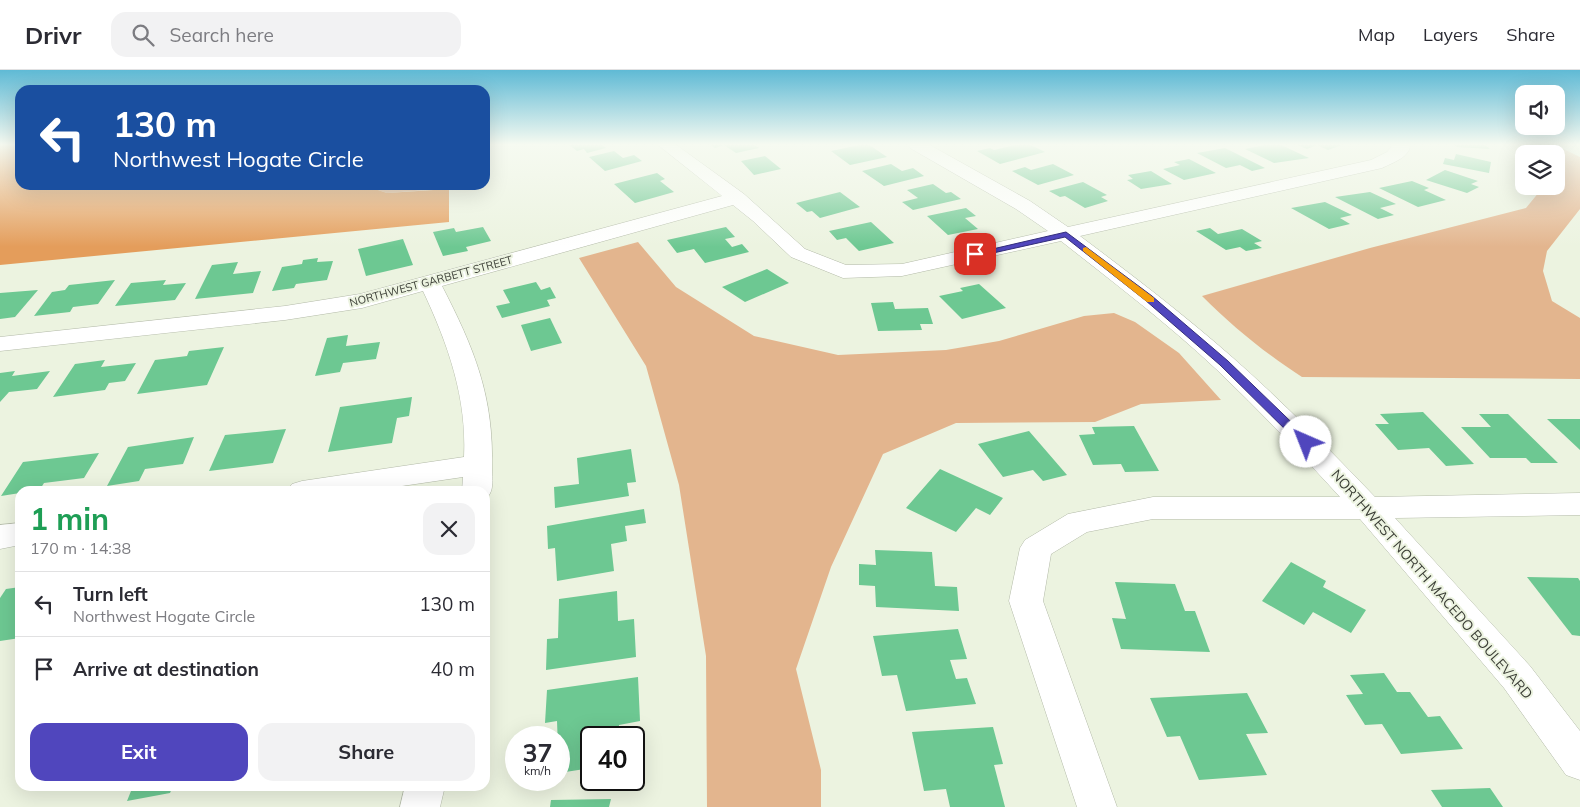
<!DOCTYPE html>
<html lang="en">
<head>
<meta charset="utf-8">
<style>
  body { margin:0; font-family:Mulish,sans-serif; background:#f2f2f3; color:#2b2b33; height:100vh; display:flex; flex-direction:column; font-size:19px; white-space:nowrap }
  * { box-sizing:border-box; margin:0 }
  p { font-size:16px; color:#7c7c81 }
  .icon { flex:none; width:28px; height:28px; fill:none; stroke:currentColor; stroke-width:2; stroke-linecap:round; stroke-linejoin:round }
  .map { position:relative; flex:1; overflow:hidden }
  .side { position:absolute; left:15px; top:416px; width:475px; height:305px; display:flex; flex-direction:column; background:#fff; border-radius:15px; box-shadow:0 5px 20px #0002 }
  .side>* { flex:none }
  .hud { position:absolute; left:15px; top:15px; width:475px; height:105px; border-radius:15px; box-shadow:0 5px 20px #0002; background:#1a4fa0; color:#fff; overflow:hidden }
  .tools { position:absolute; left:1515px; top:15px; display:grid; gap:10px }
  .tools a { display:grid; place-items:center; width:50px; height:50px; border-radius:10px; background:#fff; box-shadow:0 5px 20px #0002; font-size:25px }
  .speed { position:absolute; left:505px; top:656px; display:flex; gap:10px; font-size:25px; font-weight:700; text-align:center }
  .speed>* { display:grid; place-content:center; width:65px; height:65px; border-radius:50%; background:#fff; box-shadow:0 5px 20px #0002; line-height:1 }
  .speed small { font-size:12px; font-weight:400 }
  .speed .limit { border:2px solid #111; border-radius:8px; background:#fff; color:#111 }
  .pin { position:absolute; display:grid; place-items:center; width:42px; height:42px; color:#fff; margin:-21px; border-radius:10px; box-shadow:0 2px 8px #0006 }
  .me { position:absolute; width:55px; margin:-28px; rotate:316deg; stroke-linejoin:round; filter:drop-shadow(0 0 4px #0008) }
  .turn { display:flex; align-items:center; gap:18px; height:105px; padding:0 15px; font-size:22px }
  .turn .icon { width:65px; height:65px; stroke-width:2.5 }
  .turn b { display:block; font-size:35px; line-height:42px }
  .round { display:grid; place-items:center; flex:none; width:52px; height:52px; border-radius:15px; background:#f2f2f3 }
  .head { display:flex; align-items:center; justify-content:space-between; height:85px; padding:0 15px }
  h1 { font-size:30px; font-weight:700; line-height:38px; color:#1e9e55 }
  .cta { display:flex; gap:10px; margin-top:auto; padding:10px 15px }
  .cta a { flex:1; height:58px; border-radius:15px; background:#5046bd; color:#fff; font-size:20px; font-weight:700; line-height:58px; text-align:center }
  .cta a+a { background:#f2f2f3; color:#2b2b33 }
  ul { padding:0; list-style:none }
  li { display:flex; align-items:center; gap:15px; height:65px; padding:0 15px; border-top:1px solid #e1e1e2 }
  li div { flex:1 }
  li b { display:block; font-size:19px }
  li em { font-style:normal }
  header { display:flex; align-items:center; gap:30px; box-sizing:border-box; height:70px; padding:0 25px; background:#fff; border-bottom:1px solid #e1e1e2 }
  header strong { font-size:24px }
  nav { display:flex; gap:28px; margin-inline-start:auto; font-size:18px }
  .search { width:350px; height:45px; background:#f2f2f3; display:flex; align-items:center; gap:12px; box-sizing:border-box; padding:0 18px; border-radius:15px; color:#7c7c81; font-size:19px }
  .map>svg:first-child { display:block }
  .green { fill:#e3b58e }
  .forest { fill:#e49d5b }
  .building { fill:#6dc892 }
  .lines { fill:none; stroke-linecap:round; stroke-linejoin:round }
  .minor-casing { stroke:#b3baa8; stroke-width:1 }
  .minor { fill:#fff; fill-rule:evenodd }
  .route { fill:#5046bd; stroke:#342e7b }
  .slow { fill:#f59e0b }
  .labels { text-anchor:middle; stroke-width:4; stroke-linejoin:round; paint-order:stroke }
  .far-street-label { font-size:11px; fill:#3b3e36; stroke:#ecf3e0 }
  .street-label { font-size:14px; fill:#3b3e36; stroke:#ecf3e0 }
</style>
</head>
<body>
<header>
<strong>Drivr</strong>
<div class="search"><svg class="icon" aria-label="search" viewBox="0 0 24 24"><circle cx="10" cy="10" r="6"/><path d="M15 15l6 6"/></svg>Search here</div>
<nav><a>Map</a><a>Layers</a><a>Share</a></nav>
</header>
<div class="map">
<svg width="1580" height="737" viewBox="0 0 1580 737">
  <rect width="100%" height="100%" fill="#ecf3e0"/>
  <g class="green">
    <path d="M 1532,74 L 1553,74 L 1580,87 L 1580,139 L 1547,181 L 1543,201 L 1552,231 L 1580,248 L 1580,309 L 1302,307 C 1265,283 1233,257 1202,226 L 1370,178 L 1526,138 L 1544,116 L 1556,116 L 1556,84 L 1539,84 Z"/>
    <path d="M 363,115 L 454,115 L 455,118 L 387,123 Z"/>
    <path d="M 638,172 L 676,217 L 754,266 L 838,285 L 946,280 L 999,271 L 1084,246 L 1114,243 L 1135,252 L 1179,283 L 1221,330 L 1141,334 L 1095,352 L 956,353 L 883,384 L 831,497 L 796,599 L 821,700 L 821,737 L 707,737 L 706,586 L 679,415 L 646,296 L 579,188 Z"/>
  </g>
  <path class="forest" d="M 0,74 L 20,74 L 20,115 L 246,115 L 262,117 L 363,115 L 387,123 L 449,119 L 449,152 L 0,195 Z"/>
  <g class="building">
    <path d="M 568,74 L 601,74 L 606,78 L 587,83 L 584,79 L 577,81 Z"/>
    <path d="M 709,74 L 753,74 L 759,78 L 736,83 L 724,75 L 715,78 Z"/>
    <path d="M 864,74 L 868,74 L 887,87 L 850,95 L 831,81 Z"/>
    <path d="M 1019,74 L 1029,74 L 1045,82 L 1000,94 L 977,81 L 990,78 L 994,80 Z"/>
    <path d="M 1270,74 L 1279,74 L 1309,88 L 1274,93 L 1245,79 Z"/>
    <path d="M 1295,74 L 1338,74 L 1342,75 L 1328,80 L 1317,75 L 1307,79 Z"/>
    <path d="M 1453,74 L 1484,74 L 1490,79 L 1457,77 Z"/>
    <path d="M 1225,78 L 1265,98 L 1252,101 L 1240,95 L 1226,98 L 1197,83 Z"/>
    <path d="M 614,81 L 623,88 L 634,85 L 642,91 L 605,101 L 589,87 Z"/>
    <path d="M 1456,84 L 1491,92 L 1489,103 L 1443,94 L 1445,88 L 1454,90 Z"/>
    <path d="M 765,86 L 781,99 L 754,105 L 741,91 Z"/>
    <path d="M 1189,89 L 1216,103 L 1184,110 L 1163,99 L 1180,95 L 1174,92 Z"/>
    <path d="M 891,94 L 902,101 L 913,98 L 924,106 L 884,116 L 862,101 Z"/>
    <path d="M 1053,94 L 1074,105 L 1038,115 L 1012,101 L 1025,97 L 1031,100 Z"/>
    <path d="M 1445,100 L 1478,111 L 1471,114 L 1479,117 L 1467,123 L 1426,110 Z"/>
    <path d="M 1151,101 L 1172,114 L 1141,119 L 1127,110 L 1133,109 L 1128,105 Z"/>
    <path d="M 657,103 L 665,109 L 660,111 L 674,122 L 635,133 L 614,114 Z"/>
    <path d="M 1412,111 L 1429,118 L 1424,120 L 1446,130 L 1418,137 L 1379,118 Z"/>
    <path d="M 1083,112 L 1107,125 L 1101,127 L 1108,131 L 1085,138 L 1065,126 L 1060,127 L 1049,121 Z"/>
    <path d="M 933,114 L 946,123 L 951,122 L 961,129 L 913,140 L 902,132 L 918,128 L 907,120 Z"/>
    <path d="M 840,122 L 860,137 L 820,148 L 812,141 L 807,142 L 796,133 Z"/>
    <path d="M 1370,122 L 1396,134 L 1380,138 L 1394,145 L 1378,149 L 1335,127 Z"/>
    <path d="M 1325,132 L 1352,145 L 1340,148 L 1350,154 L 1329,159 L 1291,138 Z"/>
    <path d="M 966,138 L 976,146 L 965,148 L 978,159 L 948,165 L 927,146 Z"/>
    <path d="M 871,152 L 894,173 L 859,181 L 846,168 L 837,170 L 829,161 Z"/>
    <path d="M 483,157 L 491,171 L 466,177 L 468,181 L 443,186 L 433,162 L 454,158 L 456,162 Z"/>
    <path d="M 726,157 L 735,167 L 725,169 L 732,177 L 742,174 L 749,182 L 705,193 L 694,179 L 677,183 L 667,170 Z"/>
    <path d="M 1210,158 L 1218,164 L 1242,159 L 1262,171 L 1254,173 L 1262,178 L 1246,181 L 1240,177 L 1226,180 L 1196,161 Z"/>
    <path d="M 403,169 L 413,195 L 366,206 L 358,179 Z"/>
    <path d="M 318,188 L 317,192 L 333,191 L 327,210 L 296,214 L 294,218 L 272,221 L 282,197 L 302,194 L 303,190 Z"/>
    <path d="M 238,192 L 233,204 L 261,201 L 253,223 L 195,229 L 212,195 Z"/>
    <path d="M 767,199 L 789,213 L 745,232 L 722,217 Z"/>
    <path d="M 115,210 L 98,234 L 73,237 L 70,242 L 34,246 L 52,222 L 65,220 L 69,215 Z"/>
    <path d="M 166,210 L 163,215 L 186,213 L 175,230 L 115,236 L 131,213 Z"/>
    <path d="M 536,212 L 541,220 L 550,217 L 556,228 L 547,230 L 550,236 L 502,248 L 496,236 L 510,233 L 503,220 Z"/>
    <path d="M 979,214 L 1006,238 L 962,249 L 939,226 L 963,221 L 960,218 Z"/>
    <path d="M 38,220 L 15,247 L 0,249 L 0,223 Z"/>
    <path d="M 893,232 L 895,239 L 928,238 L 933,254 L 920,254 L 922,260 L 878,261 L 871,233 Z"/>
    <path d="M 550,248 L 562,273 L 531,281 L 521,255 Z"/>
    <path d="M 348,265 L 346,276 L 380,272 L 376,289 L 343,293 L 340,302 L 315,306 L 327,268 Z"/>
    <path d="M 224,277 L 207,315 L 137,324 L 155,290 L 187,286 L 189,281 Z"/>
    <path d="M 105,290 L 101,297 L 136,293 L 125,311 L 109,313 L 105,320 L 53,327 L 75,294 Z"/>
    <path d="M 15,301 L 12,306 L 50,301 L 37,319 L 9,322 L 0,332 L 0,303 Z"/>
    <path d="M 412,327 L 409,346 L 397,348 L 392,373 L 328,382 L 340,337 Z"/>
    <path d="M 1423,342 L 1474,394 L 1446,396 L 1429,378 L 1398,380 L 1375,354 L 1389,354 L 1380,344 Z"/>
    <path d="M 1479,344 L 1508,344 L 1558,393 L 1531,393 L 1526,388 L 1490,388 L 1461,357 L 1491,357 Z"/>
    <path d="M 1547,349 L 1580,349 L 1580,380 Z"/>
    <path d="M 1134,356 L 1159,401 L 1125,402 L 1121,394 L 1093,395 L 1079,365 L 1095,364 L 1092,357 Z"/>
    <path d="M 286,359 L 273,393 L 209,401 L 225,365 Z"/>
    <path d="M 1029,361 L 1067,405 L 1043,411 L 1033,400 L 1003,407 L 978,374 Z"/>
    <path d="M 194,367 L 183,394 L 145,399 L 139,411 L 107,416 L 128,377 Z"/>
    <path d="M 631,379 L 636,412 L 627,413 L 629,426 L 555,438 L 554,417 L 579,414 L 577,388 Z"/>
    <path d="M 99,383 L 84,408 L 44,413 L 39,421 L 20,421 L 20,423 L 1,426 L 23,392 Z"/>
    <path d="M 940,399 L 1003,428 L 990,445 L 976,438 L 956,462 L 906,438 Z"/>
    <path d="M 644,439 L 646,453 L 625,456 L 627,471 L 611,474 L 614,501 L 557,511 L 555,478 L 548,479 L 547,456 Z"/>
    <path d="M 875,480 L 932,482 L 935,516 L 957,517 L 959,541 L 876,537 L 875,516 L 859,515 L 859,494 L 876,495 Z"/>
    <path d="M 1291,492 L 1326,511 L 1323,517 L 1366,540 L 1351,563 L 1313,542 L 1304,555 L 1262,531 Z"/>
    <path d="M 1527,507 L 1578,508 L 1580,511 L 1580,566 L 1572,565 Z"/>
    <path d="M 1115,512 L 1175,514 L 1185,541 L 1195,541 L 1210,582 L 1121,579 L 1112,548 L 1126,549 Z"/>
    <path d="M 20,517 L 20,568 L 0,571 L 0,528 L 6,519 Z"/>
    <path d="M 617,521 L 618,551 L 634,549 L 636,587 L 546,600 L 547,569 L 558,568 L 559,529 Z"/>
    <path d="M 958,559 L 967,589 L 950,590 L 956,609 L 967,608 L 976,634 L 906,641 L 897,605 L 882,606 L 873,566 Z"/>
    <path d="M 1384,603 L 1397,622 L 1410,622 L 1428,647 L 1440,646 L 1463,679 L 1401,684 L 1382,654 L 1365,655 L 1346,625 L 1363,624 L 1350,605 Z"/>
    <path d="M 638,607 L 640,651 L 619,655 L 619,668 L 591,668 L 591,698 L 559,703 L 557,651 L 545,653 L 547,620 Z"/>
    <path d="M 1247,623 L 1268,663 L 1246,664 L 1267,705 L 1199,710 L 1180,666 L 1167,667 L 1150,628 Z"/>
    <path d="M 993,657 L 1003,694 L 994,695 L 1005,737 L 950,737 L 946,719 L 924,721 L 912,662 Z"/>
    <path d="M 133,716 L 173,716 L 170,723 L 127,731 Z"/>
    <path d="M 1490,718 L 1503,737 L 1442,737 L 1431,720 Z"/>
    <path d="M 611,729 L 609,737 L 550,737 L 551,730 Z"/>
  </g>
  <g class="lines">
    <g class="minor-casing">
      <g id="minor">
        <path d="M 657,74 L 675,74 L 744,124 L 805,179 L 846,195 L 902,194 L 1048,161 L 1016,139 L 910,78 L 908,74 L 928,74 L 1030,131 L 1068,157 L 1371,90 L 1387,82 L 1394,74 L 1410,74 C 1411,87 1392,93 1382,98 L 1080,166 C 1132,205 1183,244 1232,287 C 1282,331 1329,379 1375,427 L 1580,423 L 1580,445 L 1395,448 L 1530,596 L 1580,661 L 1580,710 L 1566,705 L 1504,618 L 1360,449 L 1153,449 L 1087,462 L 1051,484 L 1043,531 L 1117,737 L 1077,737 L 1009,531 L 1020,478 L 1025,470 L 1068,444 L 1153,427 L 1340,427 C 1300,383 1259,340 1216,299 C 1167,253 1113,212 1061,171 L 902,206 L 843,208 L 791,187 L 753,151 L 733,135 L 442,216 C 474,278 494,326 492,398 C 492,408 495,423 485,429 L 485,421 L 462,421 L 463,407 L 368,421 L 287,421 L 292,414 L 302,411 L 464,387 C 467,328 448,274 423,221 L 362,238 L 285,250 L 0,281 L 0,267 L 285,236 L 360,224 L 722,126 Z"/>
        <path d="M 20,453 L 20,475 L 0,479 L 0,455 Z"/>
        <path d="M 405,716 L 445,716 L 440,737 L 400,737 Z"/>
      </g>
    </g>
    <use href="#minor" class="minor"/>
  </g>
  <linearGradient id="sky" x2="0" y2="1"><stop stop-color="#5fbad5"/><stop offset="0.42" stop-color="#f6faf1"/><stop offset="1" stop-color="#f6faf1" stop-opacity="0"/></linearGradient>
  <rect width="1580" height="177" fill="url(#sky)"/>
  <path class="route" d="M 1066,162 L 1152,226 L 1228,291 L 1310,370 L 1310,375 L 1301,375 L 1220,295 L 1145,230 L 1065,167 L 975,187 L 971,184 Z"/>
  <path class="slow" d="M 1086,177 L 1154,228 L 1154,232 L 1147,232 L 1083,181 L 1083,178 Z"/>
  <g class="labels">
    <g class="far-street-label">
      <text transform="translate(431 211) rotate(-15)" y="4">NORTHWEST GARBETT STREET</text>
    </g>
    <g class="street-label">
      <text transform="translate(1432 514) rotate(49)" y="5">NORTHWEST NORTH MACEDO BOULEVARD</text>
    </g>
  </g>
</svg>
<div class="tools">
<a><svg class="icon" aria-label="sound" viewBox="0 0 24 24"><path d="M4 9h4l5-4v14l-5-4H4zM17 9q2 3 0 6"/></svg></a>
<a><svg class="icon" aria-label="layers" viewBox="0 0 24 24"><path d="M12 4l9 5-9 5-9-5zM3 14l9 5 9-5"/></svg></a>
</div>
<div class="speed"><div>37<small>km/h</small></div><div class="limit">40</div></div>
<div class="pin" style="left:975px;top:184px;background:#d93025"><svg class="icon" aria-label="arrive" viewBox="0 0 24 24"><path d="M6 21V4h12l-3 4 3 4H6"/></svg></div>
<svg class="me" style="left:1306px;top:372px" viewBox="-20 -20 40 40"><circle r="19" fill="#fff"/><path d="M0-13L10 11 0 6-10 11z" fill="#5046bd"/></svg>
<div class="hud">
<div class="turn"><svg class="icon" aria-label="left" viewBox="0 0 24 24"><path d="M17 20v-9H6M10 6l-5 5 5 5"/></svg><div><b>130 m</b>Northwest Hogate Circle</div></div>
</div>
<section class="side">
<div class="head"><div><h1>1 min</h1><p>170 m · 14:38</p></div><a class="round"><svg class="icon" aria-label="close" viewBox="0 0 24 24"><path d="M6 6l12 12M18 6L6 18"/></svg></a></div>
<ul>
<li><svg class="icon" aria-label="left" viewBox="0 0 24 24"><path d="M17 20v-9H6M10 6l-5 5 5 5"/></svg><div><b>Turn left</b><p>Northwest Hogate Circle</p></div><em>130 m</em></li>
<li><svg class="icon" aria-label="arrive" viewBox="0 0 24 24"><path d="M6 21V4h12l-3 4 3 4H6"/></svg><div><b>Arrive at destination</b></div><em>40 m</em></li>
</ul>
<div class="cta"><a>Exit</a><a>Share</a></div>
</section>
</div>
</body>
</html>
